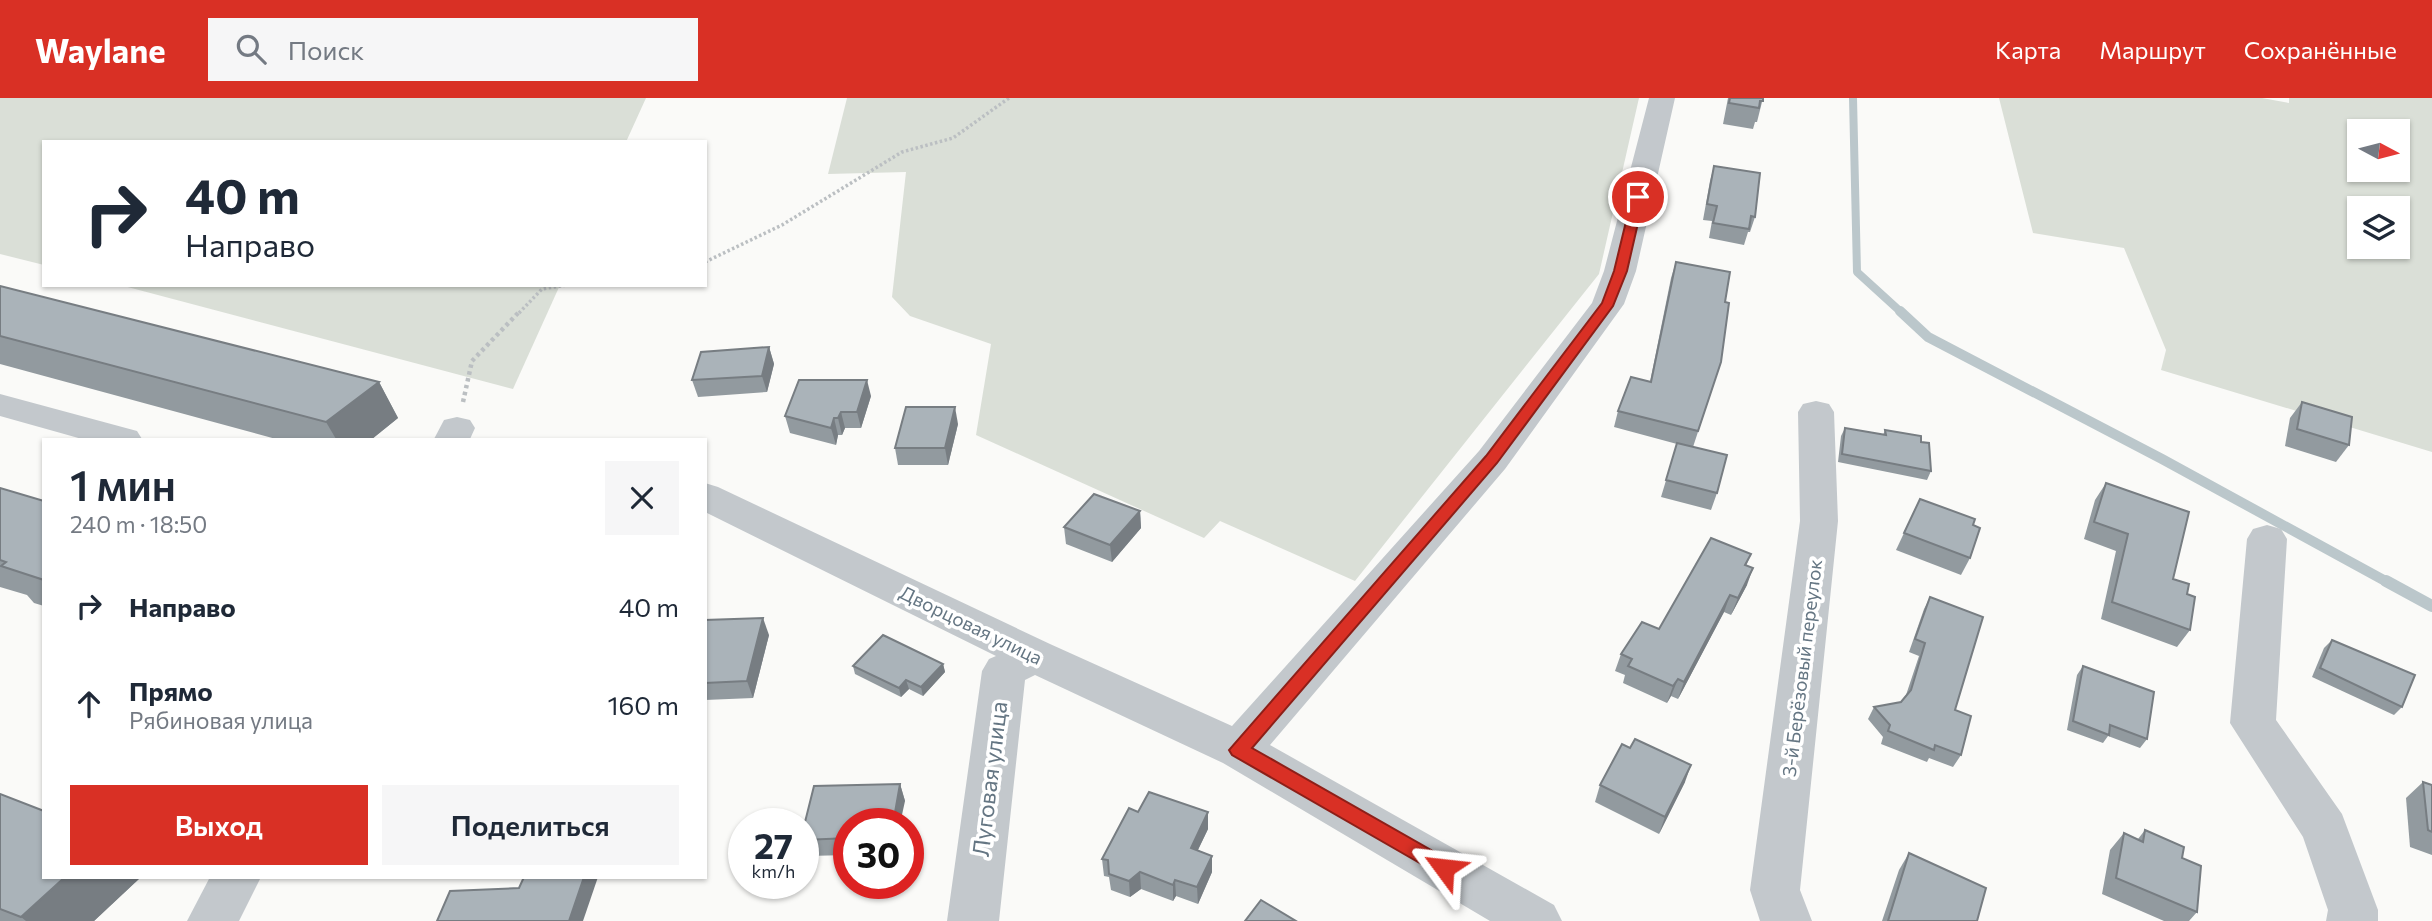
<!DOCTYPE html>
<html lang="ru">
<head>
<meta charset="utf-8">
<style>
  body { margin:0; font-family:Commissioner,sans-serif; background:#f6f6f7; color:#1f2937; height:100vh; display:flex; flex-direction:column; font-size:26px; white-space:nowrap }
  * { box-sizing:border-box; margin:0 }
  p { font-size:23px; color:#747a83 }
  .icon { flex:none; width:38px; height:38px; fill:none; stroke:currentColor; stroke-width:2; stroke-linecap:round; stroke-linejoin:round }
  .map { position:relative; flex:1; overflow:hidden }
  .side { position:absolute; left:42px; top:340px; width:665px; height:441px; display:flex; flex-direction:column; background:#fff; border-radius:0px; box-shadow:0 2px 5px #0004 }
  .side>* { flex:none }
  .hud { position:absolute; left:42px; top:42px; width:665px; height:147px; border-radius:0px; box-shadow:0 2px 5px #0004; background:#fff; color:#1f2937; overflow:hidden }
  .needle { width:46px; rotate:97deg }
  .tools { position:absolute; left:2347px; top:21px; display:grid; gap:14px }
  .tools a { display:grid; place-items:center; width:63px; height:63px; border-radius:0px; background:#fff; box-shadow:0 2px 5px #0004; font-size:35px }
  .speed { position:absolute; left:728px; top:710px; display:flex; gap:14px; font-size:35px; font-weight:700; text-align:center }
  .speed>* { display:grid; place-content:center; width:91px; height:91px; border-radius:50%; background:#fff; box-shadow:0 2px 5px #0004; line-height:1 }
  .speed small { font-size:18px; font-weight:400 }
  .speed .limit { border:10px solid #d22; background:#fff; color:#111 }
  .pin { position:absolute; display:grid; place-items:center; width:60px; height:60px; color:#fff; margin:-30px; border:4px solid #fff; border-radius:50%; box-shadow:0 2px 7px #0007 }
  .me { position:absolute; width:77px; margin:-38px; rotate:300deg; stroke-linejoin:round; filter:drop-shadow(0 0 5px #0008) }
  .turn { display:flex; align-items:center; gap:24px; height:147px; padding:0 28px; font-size:32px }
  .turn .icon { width:91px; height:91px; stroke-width:2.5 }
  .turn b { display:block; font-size:49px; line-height:60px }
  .round { display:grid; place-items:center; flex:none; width:74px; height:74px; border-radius:0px; background:#f6f6f7 }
  .overview { display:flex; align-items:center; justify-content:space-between; height:119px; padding:0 28px }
  h1 { font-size:42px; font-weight:600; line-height:52px }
  .button { display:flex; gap:14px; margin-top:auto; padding:14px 28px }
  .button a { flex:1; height:80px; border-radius:0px; background:#d93025; color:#fff; font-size:28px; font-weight:600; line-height:80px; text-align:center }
  .button a+a { background:#f6f6f7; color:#1f2937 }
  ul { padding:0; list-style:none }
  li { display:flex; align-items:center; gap:21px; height:98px; padding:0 28px }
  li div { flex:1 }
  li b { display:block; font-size:26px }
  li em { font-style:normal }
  header { display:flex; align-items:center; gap:42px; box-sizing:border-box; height:98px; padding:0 35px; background:#d93025; color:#fff }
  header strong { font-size:33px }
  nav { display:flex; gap:38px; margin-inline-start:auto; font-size:24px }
  .search { width:490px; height:63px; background:#f6f6f7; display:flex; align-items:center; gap:18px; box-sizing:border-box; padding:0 24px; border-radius:0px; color:#747a83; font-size:26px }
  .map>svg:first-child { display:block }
  .green { fill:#dadfd7; fill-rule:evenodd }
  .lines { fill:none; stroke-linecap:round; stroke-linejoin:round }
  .stream-far2 { stroke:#bbc7cb; stroke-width:8 }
  .stream-far1 { stroke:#bbc7cb; stroke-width:10 }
  .stream { stroke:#bbc7cb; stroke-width:12 }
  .path-far1 { stroke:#bbbfc2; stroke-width:3.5; stroke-dasharray:2.5 2.5; stroke-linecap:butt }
  .path { stroke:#bbbfc2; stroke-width:4.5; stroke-dasharray:3.5 3.5; stroke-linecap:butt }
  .minor { fill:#c3c8cc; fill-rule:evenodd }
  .wall { fill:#929a9f }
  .shaded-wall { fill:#777d82 }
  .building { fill:#aab3b9; stroke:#777d82; stroke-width:2 }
  .route { fill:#d93025; stroke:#8d1f18; stroke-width:2 }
  .labels { text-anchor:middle; stroke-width:7; stroke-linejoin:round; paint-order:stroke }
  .street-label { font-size:19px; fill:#657683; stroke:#fff }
  .near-street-label { font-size:23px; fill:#657683; stroke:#fff }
</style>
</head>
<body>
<header>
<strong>Waylane</strong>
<div class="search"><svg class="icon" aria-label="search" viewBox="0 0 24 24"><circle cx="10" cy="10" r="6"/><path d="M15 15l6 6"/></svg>Поиск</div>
<nav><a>Карта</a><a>Маршрут</a><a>Сохранённые</a></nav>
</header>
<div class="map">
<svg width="2432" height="823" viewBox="0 0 2432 823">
  <rect width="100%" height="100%" fill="#fafaf8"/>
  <g class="green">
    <path d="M 0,0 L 646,0 L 626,44 L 44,44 L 44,167 L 0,156 Z"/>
    <path d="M 847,0 L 1639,0 L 1599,176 L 1355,483 L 1220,423 L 1204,440 L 976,337 L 991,246 L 910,218 L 892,199 L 906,74 L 828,76 Z"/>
    <path d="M 1999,0 L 2262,0 L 2289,5 L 2289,0 L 2432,0 L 2432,354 L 2161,272 L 2166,252 L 2124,150 L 2033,135 ZM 2359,33 L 2398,33 L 2398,72 L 2359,72 ZM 2359,110 L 2398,110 L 2398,149 L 2359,149 Z"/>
    <path d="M 120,187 L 560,187 L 513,291 Z"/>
  </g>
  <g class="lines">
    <path class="stream-far2" d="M 1853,0 L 1857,174 L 1902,215"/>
    <path class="stream-far1" d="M 1900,213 L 1928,239 L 2162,361 L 2389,485"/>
    <path class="stream" d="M 2386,483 L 2432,508"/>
    <g class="path-far1">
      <path d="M 705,164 L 782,127 L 902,54 L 953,40 L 1009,0"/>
      <path d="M 519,215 L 542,191 L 566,187"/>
    </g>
    <path class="path" d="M 463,304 L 472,263 L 520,213"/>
    <g class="minor">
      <path d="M 1649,0 L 1675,0 L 1636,173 L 1624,206 L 1505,371 L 1270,647 L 1554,807 L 1562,823 L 1490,823 L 1223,665 L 1035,577 L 1025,582 L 999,823 L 947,823 L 982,573 L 989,561 L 996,558 L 705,414 L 705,385 L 718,389 L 1050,546 L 1232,628 L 1479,353 L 1592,205 L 1604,173 Z"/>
      <path d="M 0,296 L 137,333 L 142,341 L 82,341 L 0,318 Z"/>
      <path d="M 1816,303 L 1829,306 L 1834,314 L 1838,423 L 1800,792 L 1812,823 L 1760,823 L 1750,792 L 1800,423 L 1798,314 L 1803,306 Z"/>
      <path d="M 457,319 L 470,322 L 475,330 L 470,341 L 434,341 L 444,322 Z"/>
      <path d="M 2267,427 L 2281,431 L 2287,441 L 2276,622 L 2342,716 L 2378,812 L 2378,823 L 2326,823 L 2328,812 L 2303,739 L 2230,625 L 2247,441 L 2253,431 Z"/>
      <path d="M 210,779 L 261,779 L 239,823 L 187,823 Z"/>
    </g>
  </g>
  <g class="wall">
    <path d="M 1728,0 L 1763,0 L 1757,24 L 1755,24 L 1753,31 L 1723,26 Z"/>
    <path d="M 1714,68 L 1755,119 L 1750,134 L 1748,134 L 1744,147 L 1709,140 L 1712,123 L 1703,122 L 1710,83 Z"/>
    <path d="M 1676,164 L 1725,204 L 1721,264 L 1693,349 L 1717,395 L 1711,412 L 1661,399 L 1677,346 L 1614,329 L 1618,313 L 1650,284 L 1671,180 Z"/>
    <path d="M 0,188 L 379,284 L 398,320 L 372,341 L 276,341 L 0,266 Z"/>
    <path d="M 769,249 L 774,266 L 767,294 L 698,299 L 692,282 Z"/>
    <path d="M 871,298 L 861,330 L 845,330 L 842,337 L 838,337 L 836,347 L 790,335 L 785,318 Z"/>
    <path d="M 2302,304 L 2349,347 L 2336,364 L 2285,348 L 2290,320 Z"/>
    <path d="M 958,326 L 948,367 L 898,367 L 895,350 Z"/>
    <path d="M 1845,330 L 1883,337 L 1885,332 L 1921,344 L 1931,373 L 1927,382 L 1838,364 L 1841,338 Z"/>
    <path d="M 2106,385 L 2173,481 L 2187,496 L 2190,532 L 2177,549 L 2101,521 L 2116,453 L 2084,441 L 2095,402 Z"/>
    <path d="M 0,390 L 44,403 L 44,508 L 34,505 L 27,497 L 0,489 Z"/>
    <path d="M 1920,401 L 1970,460 L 1961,477 L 1896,452 Z"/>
    <path d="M 1140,413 L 1141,430 L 1112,464 L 1066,446 L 1064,429 Z"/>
    <path d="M 1751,456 L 1746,468 L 1747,487 L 1731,517 L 1724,514 L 1678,601 L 1671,598 L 1667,605 L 1623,585 L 1625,577 L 1615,573 L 1621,556 L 1659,531 Z"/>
    <path d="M 1930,499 L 1955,612 L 1961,657 L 1953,669 L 1929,660 L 1927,664 L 1881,646 L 1883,639 L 1868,621 L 1874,609 L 1901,604 L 1906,597 L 1919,558 L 1909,554 L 1924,511 Z"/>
    <path d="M 705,522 L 769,537 L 753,600 L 705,602 Z"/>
    <path d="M 2332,542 L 2402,609 L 2394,617 L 2312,579 L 2324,550 Z"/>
    <path d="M 943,566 L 945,574 L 923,598 L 909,591 L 901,599 L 855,576 L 853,568 Z"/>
    <path d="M 2083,568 L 2147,641 L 2140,650 L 2108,638 L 2103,645 L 2067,632 L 2077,577 Z"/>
    <path d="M 1685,684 L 1659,736 L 1595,704 L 1600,687 Z"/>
    <path d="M 2423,684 L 2432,687 L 2432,757 L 2410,749 L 2406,700 Z"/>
    <path d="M 900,686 L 905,703 L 849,726 L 849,757 L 807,758 L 803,747 L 803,732 Z"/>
    <path d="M 0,696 L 141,779 L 94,823 L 0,823 Z"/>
    <path d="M 1138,714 L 1208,714 L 1208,731 L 1198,752 L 1212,758 L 1212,774 L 1198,806 L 1176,798 L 1173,803 L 1141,791 L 1130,799 L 1111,792 L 1109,779 L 1104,778 L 1102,761 Z"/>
    <path d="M 2145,732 L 2182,760 L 2197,814 L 2189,823 L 2164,823 L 2102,796 L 2110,752 L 2124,735 L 2138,741 Z"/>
    <path d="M 1909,755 L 1977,823 L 1882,823 L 1899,772 Z"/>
  </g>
  <g class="shaded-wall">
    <path d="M 769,249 L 774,266 L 767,294 L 762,278 Z"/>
    <path d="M 867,282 L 871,298 L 861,330 L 857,314 Z"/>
    <path d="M 379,284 L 398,320 L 372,341 L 336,341 L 326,324 Z"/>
    <path d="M 955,309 L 958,326 L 948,367 L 945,350 Z"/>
    <path d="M 841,314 L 845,330 L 842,337 L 838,320 Z"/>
    <path d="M 834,320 L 838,337 L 836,347 L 831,330 Z"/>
    <path d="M 1140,413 L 1141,430 L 1112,464 L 1110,447 Z"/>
    <path d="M 1753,470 L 1747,487 L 1731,517 L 1738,500 Z"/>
    <path d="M 1730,497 L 1724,514 L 1678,601 L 1684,584 Z"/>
    <path d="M 763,520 L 769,537 L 753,600 L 747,583 Z"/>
    <path d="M 943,566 L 945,574 L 923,598 L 921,589 Z"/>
    <path d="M 1678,581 L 1671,598 L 1667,605 L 1673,588 Z"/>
    <path d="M 906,582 L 909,591 L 901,599 L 899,590 Z"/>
    <path d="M 1691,667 L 1685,684 L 1659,736 L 1665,719 Z"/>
    <path d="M 900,686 L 905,703 L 900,726 L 893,726 Z"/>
    <path d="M 1208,714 L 1208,731 L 1191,766 L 1191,750 Z"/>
    <path d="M 1212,758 L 1212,774 L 1198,806 L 1197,789 Z"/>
    <path d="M 1140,774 L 1141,791 L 1130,799 L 1129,783 Z"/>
    <path d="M 65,779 L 141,779 L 94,823 L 26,823 L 21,819 Z"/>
    <path d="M 584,779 L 598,779 L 583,823 L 569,823 Z"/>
    <path d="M 1175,782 L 1176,798 L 1173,803 L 1173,787 Z"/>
  </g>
  <g class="building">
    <path d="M 1730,0 L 1763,0 L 1763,3 L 1760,3 L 1759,10 L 1729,5 Z"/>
    <path d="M 1714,68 L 1760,75 L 1755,119 L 1751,118 L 1749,131 L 1713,125 L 1717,108 L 1707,106 Z"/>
    <path d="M 1676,164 L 1730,174 L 1725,204 L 1729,205 L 1721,264 L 1698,333 L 1618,313 L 1631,279 L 1651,284 Z"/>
    <path d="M 0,188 L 379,284 L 326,324 L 0,238 Z"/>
    <path d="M 769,249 L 762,278 L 692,282 L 701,254 Z"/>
    <path d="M 799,282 L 867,282 L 857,314 L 841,314 L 838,320 L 834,320 L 831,330 L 785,318 Z"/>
    <path d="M 2302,304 L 2352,319 L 2349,347 L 2297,331 Z"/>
    <path d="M 906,309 L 955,309 L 945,350 L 895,350 Z"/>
    <path d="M 1845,330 L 1886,337 L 1885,332 L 1921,338 L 1921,344 L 1929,345 L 1931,373 L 1842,356 Z"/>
    <path d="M 1677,345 L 1727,357 L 1717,395 L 1666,382 Z"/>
    <path d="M 2106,385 L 2189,414 L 2173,481 L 2189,486 L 2187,496 L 2195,499 L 2190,532 L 2112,504 L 2128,436 L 2094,424 Z"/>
    <path d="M 0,390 L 44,403 L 44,482 L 1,468 L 6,464 L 0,462 Z"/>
    <path d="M 1094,396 L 1140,413 L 1110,447 L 1064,429 Z"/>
    <path d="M 1920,401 L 1975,421 L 1973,427 L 1980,430 L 1970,460 L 1904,435 Z"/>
    <path d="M 1711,440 L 1751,456 L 1745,467 L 1753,470 L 1738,500 L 1730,497 L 1684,584 L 1678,581 L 1673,588 L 1628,568 L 1632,561 L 1621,556 L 1642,524 L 1659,531 Z"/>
    <path d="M 1930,499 L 1983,519 L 1955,612 L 1971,618 L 1961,657 L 1935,647 L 1934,652 L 1888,633 L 1890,627 L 1874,609 L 1901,604 L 1911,592 L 1925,545 L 1915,541 Z"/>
    <path d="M 763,520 L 747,583 L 705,585 L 705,522 Z"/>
    <path d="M 883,537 L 943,566 L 921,589 L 906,582 L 899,590 L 853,568 Z"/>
    <path d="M 2332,542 L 2415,577 L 2402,609 L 2320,570 Z"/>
    <path d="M 2083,568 L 2154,594 L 2147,641 L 2110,627 L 2109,637 L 2073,623 Z"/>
    <path d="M 1635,641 L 1691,667 L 1665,719 L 1600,687 L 1622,646 L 1630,650 Z"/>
    <path d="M 2423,684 L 2432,687 L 2432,734 L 2428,732 Z"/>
    <path d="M 900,686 L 893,726 L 849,726 L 849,740 L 803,742 L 803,732 L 814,688 Z"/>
    <path d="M 1149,694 L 1208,714 L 1191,750 L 1212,758 L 1197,789 L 1175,782 L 1173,787 L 1140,774 L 1129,783 L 1109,776 L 1108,762 L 1102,761 L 1129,710 L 1138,714 Z"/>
    <path d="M 0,696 L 44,713 L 44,779 L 65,779 L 21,819 L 0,811 Z"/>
    <path d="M 2145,732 L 2184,749 L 2182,760 L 2201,768 L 2197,814 L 2116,780 L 2124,735 L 2143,744 Z"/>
    <path d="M 1909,755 L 1986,790 L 1977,823 L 1888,823 Z"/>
    <path d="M 524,779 L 584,779 L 569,823 L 437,823 L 450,793 L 519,790 Z"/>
    <path d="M 1261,802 L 1296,823 L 1245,823 Z"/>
  </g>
  <path class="route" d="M 1638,96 L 1644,99 L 1627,173 L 1613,208 L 1497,365 L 1252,650 L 1452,764 L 1455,770 L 1452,777 L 1444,779 L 1232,657 L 1229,652 L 1486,358 L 1602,205 L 1614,173 L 1632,99 Z"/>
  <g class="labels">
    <g class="street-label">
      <text transform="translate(971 527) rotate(26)" y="7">Дворцовая улица</text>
      <text transform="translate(1802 570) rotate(-83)" y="7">3-й Берёзовый переулок</text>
    </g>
    <g class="near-street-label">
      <text transform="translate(990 681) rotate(-83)" y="8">Луговая улица</text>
    </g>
  </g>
</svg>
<div class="tools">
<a><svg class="needle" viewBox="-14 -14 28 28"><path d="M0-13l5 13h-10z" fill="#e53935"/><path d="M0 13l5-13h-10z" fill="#747a83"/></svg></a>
<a><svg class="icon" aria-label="layers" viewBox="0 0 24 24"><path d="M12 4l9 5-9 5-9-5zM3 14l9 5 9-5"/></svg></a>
</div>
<div class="speed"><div>27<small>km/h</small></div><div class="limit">30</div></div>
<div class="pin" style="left:1638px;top:99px;background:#d93025"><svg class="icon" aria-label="arrive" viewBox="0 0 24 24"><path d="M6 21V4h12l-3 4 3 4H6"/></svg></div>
<svg class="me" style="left:1444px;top:770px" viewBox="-20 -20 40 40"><path d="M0-17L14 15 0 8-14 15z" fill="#d93025" stroke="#fff" stroke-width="4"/></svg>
<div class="hud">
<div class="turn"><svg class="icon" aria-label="right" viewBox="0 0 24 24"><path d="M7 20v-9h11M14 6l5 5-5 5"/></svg><div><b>40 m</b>Направо</div></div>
</div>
<section class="side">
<div class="overview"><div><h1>1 мин</h1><p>240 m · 18:50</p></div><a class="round"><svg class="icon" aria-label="close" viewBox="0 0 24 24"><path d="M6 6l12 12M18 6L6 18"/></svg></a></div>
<ul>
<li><svg class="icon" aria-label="right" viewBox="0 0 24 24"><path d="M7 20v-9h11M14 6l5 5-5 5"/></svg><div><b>Направо</b></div><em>40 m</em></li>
<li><svg class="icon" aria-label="ahead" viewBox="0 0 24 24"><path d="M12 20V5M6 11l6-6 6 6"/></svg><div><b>Прямо</b><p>Рябиновая улица</p></div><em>160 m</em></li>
</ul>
<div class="button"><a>Выход</a><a>Поделиться</a></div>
</section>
</div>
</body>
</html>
